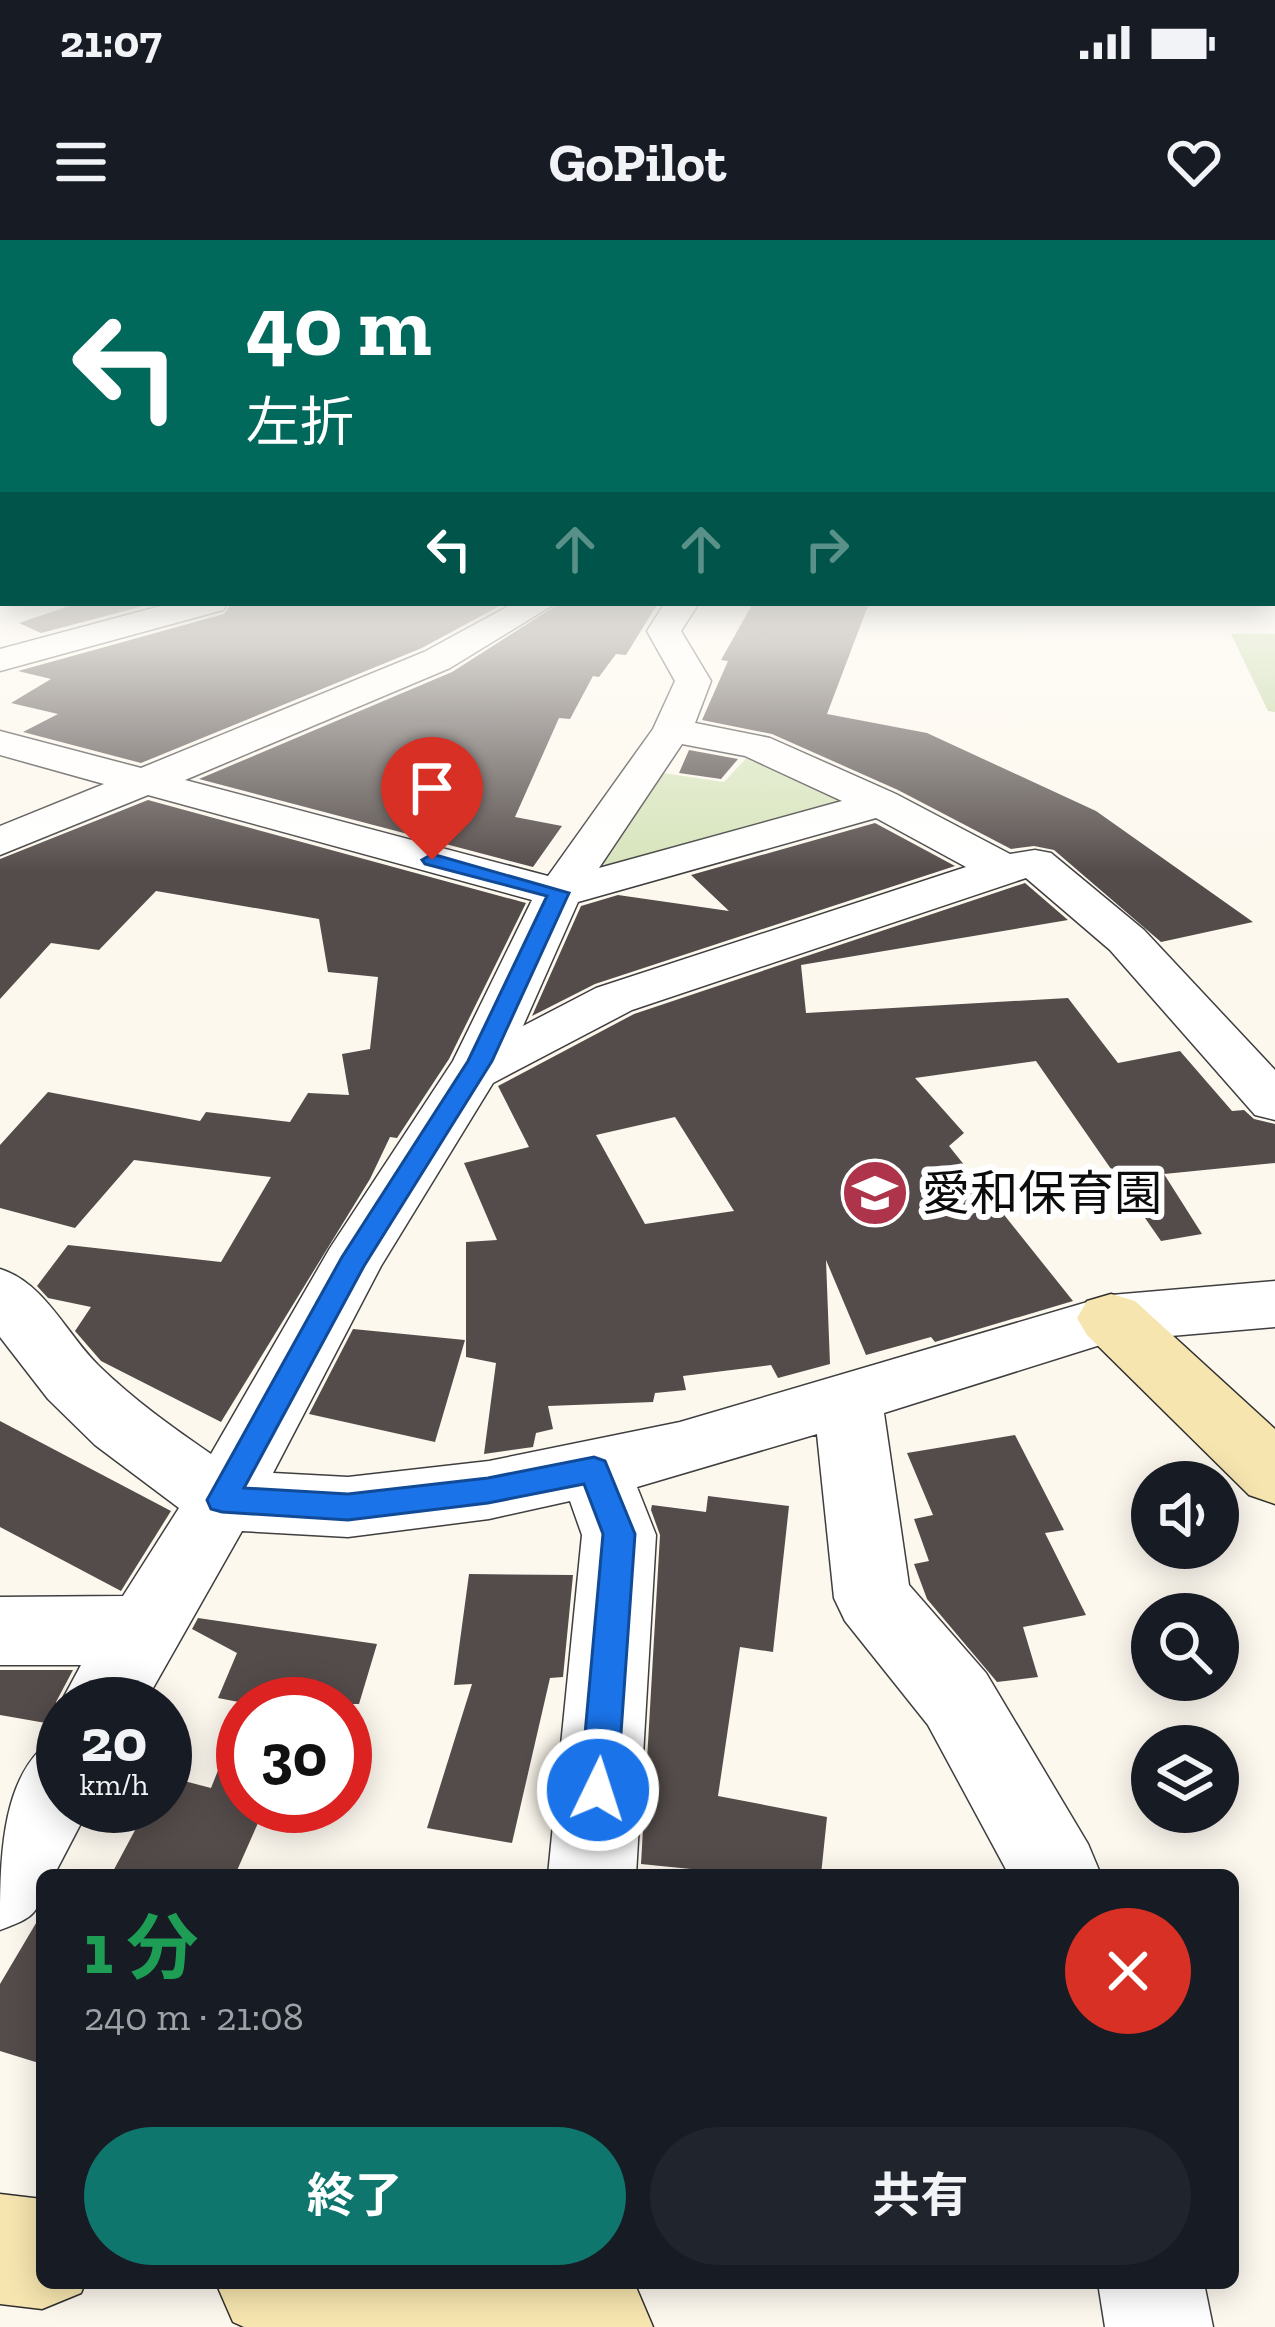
<!DOCTYPE html>
<html lang="ja">
<head>
<meta charset="utf-8">
<style>
  body { margin:0; font-family:"Zilla Slab","Noto Sans JP",serif; background:#20242c; color:#f1f3f6; height:100vh; display:flex; flex-direction:column; font-size:45px; white-space:nowrap }
  * { box-sizing:border-box; margin:0 }
  p { font-size:39px; color:#9ea1a6 }
  .icon { flex:none; width:66px; height:66px; fill:none; stroke:currentColor; stroke-width:2; stroke-linecap:round; stroke-linejoin:round }
  .map { position:relative; flex:1; overflow:hidden }
  .panel { position:absolute; left:36px; top:1629px; width:1203px; height:420px; display:flex; flex-direction:column; background:#171b24; border-radius:18px; box-shadow:0 6px 30px #0003 }
  .panel>* { flex:none }
  .banner { position:absolute; left:0px; top:0px; width:1275px; height:366px; box-shadow:0 6px 30px #0003; background:#00695c; color:#fff; overflow:hidden }
  .fabs { position:absolute; left:1131px; top:1221px; display:grid; gap:24px }
  .fabs a { display:grid; place-items:center; width:108px; height:108px; border-radius:50%; background:#171b24; box-shadow:0 6px 30px #0003; font-size:60px }
  .speed { position:absolute; left:36px; top:1437px; display:flex; gap:24px; font-size:60px; font-weight:700; text-align:center }
  .speed>* { display:grid; place-content:center; width:156px; height:156px; border-radius:50%; background:#171b24; box-shadow:0 6px 30px #0003; line-height:1 }
  .speed small { font-size:30px; font-weight:400 }
  .speed .limit { border:18px solid #d22; background:#fff; color:#111 }
  .pin { position:absolute; display:grid; place-items:center; width:102px; height:102px; color:#fff; margin:-123px -51px; border-radius:50% 50% 50% 0; rotate:-45deg; box-shadow:0 0 12px #0007 }
  .pin .icon { rotate:45deg }
  .me { position:absolute; width:132px; margin:-66px; rotate:4deg; stroke-linejoin:round; filter:drop-shadow(0 0 9px #0008) }
  .turn { display:flex; align-items:center; gap:42px; height:252px; padding:0 48px; font-size:54px }
  .turn .icon { width:156px; height:156px; stroke-width:2.5 }
  .turn b { display:block; font-size:84px; line-height:102px }
  .lanes { display:flex; align-items:center; height:114px; padding:0 48px; background:#0003; justify-content:center; gap:60px; direction:ltr }
  .lanes .off { opacity:.35 }
  .round { display:grid; place-items:center; flex:none; width:126px; height:126px; border-radius:63px; background:#20242c }
  .overview { display:flex; align-items:center; justify-content:space-between; height:204px; padding:0 48px }
  h1 { font-size:72px; font-weight:700; line-height:90px; color:#1e9e55 }
  .button { display:flex; gap:24px; margin-top:auto; padding:24px 48px }
  .button a { flex:1; height:138px; border-radius:72px; background:#0f766e; color:#fff; font-size:48px; font-weight:700; line-height:138px; text-align:center }
  .button a+a { background:#20242c; color:#f1f3f6 }
  .status { display:flex; justify-content:space-between; align-items:center; height:84px; padding:0 60px; background:#171b24; direction:ltr }
  .status svg { height:33px; fill:currentColor }
  header { display:flex; justify-content:space-between; align-items:center; height:156px; padding:0 48px; background:#171b24; font-size:54px; font-weight:700 }
  .map>svg:first-child { display:block }
  .green { fill:#d6e4bb }
  .forest { fill:#bcd39c }
  .building { fill:#544c4a; fill-rule:evenodd }
  .lines { fill:none; stroke-linecap:round; stroke-linejoin:round }
  .street-casing { stroke:#3f3f3f; stroke-width:3 }
  .secondary-casing { stroke:#2e2e2e; stroke-width:3 }
  .street { fill:#fff; fill-rule:evenodd }
  .secondary { fill:#f6e5af; fill-rule:evenodd }
  .route { fill:#1a73e8; stroke:#114b97; stroke-width:3 }
  .labels { text-anchor:middle; stroke-width:12; stroke-linejoin:round; paint-order:stroke }
  .poi-label { font-size:48px; fill:#0c0c0c; stroke:#fff; text-anchor:start }
</style>
</head>
<body>
<div class="status"><b>21:07</b><svg viewBox="0 0 49 12"><path d="M0 12V9h3v3zM5 12V6h3v6zM10 12V3h3v9zM15 12V0h3v12zM26 1h20v11H26zM47 4h2v5h-2z"/></svg></div>
<header><svg class="icon" aria-label="menu" viewBox="0 0 24 24"><path d="M4 6h16M4 12h16M4 18h16"/></svg>GoPilot<svg class="icon" aria-label="heart" viewBox="0 0 24 24"><path d="M12 20l-8-8c-3-5 5-10 8-4 3-6 11-1 8 4z"/></svg></header>
<div class="map">
<svg width="1275" height="2087" viewBox="0 0 1275 2087">
  <rect width="100%" height="100%" fill="#fdf8ee"/>
  <path class="green" d="M 753,511 L 867,562 L 618,630 L 600,623 L 656,532 L 724,542 Z"/>
  <path class="forest" d="M 1231,394 L 1275,394 L 1275,472 L 1268,471 Z"/>
  <g class="building">
    <path d="M 78,363 L 155,363 L 41,393 L 19,383 Z"/>
    <path d="M 232,363 L 505,363 L 422,408 L 141,523 L 23,492 L 58,474 L 11,463 L 51,439 L 18,431 L 224,374 Z"/>
    <path d="M 560,363 L 658,363 L 626,415 L 616,414 L 599,437 L 593,436 L 570,479 L 559,478 L 515,577 L 562,586 L 533,627 L 199,539 L 452,432 Z"/>
    <path d="M 753,363 L 869,363 L 827,474 L 927,493 L 1096,571 L 1253,682 L 1161,702 L 1054,610 L 1034,606 L 1011,609 L 898,550 L 772,494 L 702,480 L 728,421 L 721,420 Z"/>
    <path d="M 689,510 L 738,519 L 721,539 L 679,533 Z"/>
    <path d="M 148,560 L 526,663 L 449,819 L 397,898 L 390,897 L 370,939 L 221,1182 L 101,1121 L 75,1091 L 91,1067 L 48,1058 L 37,1046 L 68,1005 L 221,1022 L 271,937 L 134,920 L 75,988 L 0,968 L 0,905 L 48,852 L 200,881 L 206,872 L 290,882 L 308,853 L 349,855 L 342,814 L 370,809 L 378,737 L 328,732 L 319,679 L 156,651 L 99,710 L 51,703 L 0,759 L 0,619 Z"/>
    <path d="M 875,583 L 955,626 L 595,744 L 532,776 L 581,666 L 618,655 L 729,671 L 691,635 Z"/>
    <path d="M 1025,643 L 1068,680 L 801,725 L 806,773 L 1068,758 L 1118,823 L 1180,811 L 1232,871 L 1244,870 L 1254,879 L 1275,884 L 1275,923 L 1164,934 L 1202,994 L 1161,1001 L 1036,821 L 915,838 L 964,893 L 949,906 L 1073,1061 L 935,1102 L 931,1097 L 866,1115 L 826,1020 L 830,1124 L 778,1138 L 771,1125 L 683,1136 L 686,1150 L 655,1153 L 653,1162 L 548,1166 L 553,1189 L 536,1193 L 533,1207 L 484,1214 L 496,1123 L 466,1117 L 466,1002 L 497,1000 L 464,923 L 529,907 L 498,846 L 634,774 ZM 675,877 L 734,971 L 645,984 L 596,895 Z"/>
    <path d="M 353,1089 L 465,1100 L 435,1202 L 309,1174 Z"/>
    <path d="M 0,1181 L 171,1271 L 121,1351 L 0,1287 Z"/>
    <path d="M 1015,1195 L 1064,1290 L 1045,1293 L 1086,1375 L 1023,1387 L 1038,1437 L 997,1442 L 927,1359 L 914,1324 L 929,1321 L 914,1279 L 933,1275 L 907,1213 Z"/>
    <path d="M 708,1256 L 789,1266 L 773,1412 L 740,1407 L 718,1556 L 827,1577 L 821,1635 L 750,1635 L 641,1624 L 660,1295 L 651,1270 L 652,1265 L 706,1272 Z"/>
    <path d="M 469,1334 L 573,1335 L 563,1437 L 550,1438 L 512,1603 L 427,1588 L 472,1444 L 454,1445 Z"/>
    <path d="M 198,1378 L 377,1404 L 359,1464 L 249,1464 L 218,1458 L 237,1413 L 192,1389 Z"/>
    <path d="M 0,1430 L 73,1430 L 56,1462 L 63,1486 L 0,1475 Z"/>
    <path d="M 241,1473 L 243,1570 L 262,1574 L 235,1635 L 111,1635 L 148,1566 L 165,1566 L 165,1536 L 211,1548 Z"/>
    <path d="M 42,1673 L 42,1824 L 0,1811 L 0,1744 Z"/>
  </g>
  <g class="lines">
    <g class="street-casing">
      <g id="street">
        <path d="M 1272,343 L 1275,344 L 1275,364 L 1271,363 Z"/>
        <path d="M 172,363 L 228,363 L 223,370 L 0,431 L 0,409 Z"/>
        <path d="M 514,363 L 556,363 L 450,428 L 185,540 L 548,636 L 653,489 L 675,441 L 647,391 L 665,363 L 699,363 L 681,391 L 711,441 L 695,483 L 770,498 L 896,554 L 1010,614 L 1035,610 L 1051,613 L 1144,690 L 1275,830 L 1275,880 L 1255,875 L 1110,710 L 1026,638 L 632,770 L 493,843 L 381,1026 L 273,1233 L 348,1237 L 489,1221 L 680,1182 L 1111,1055 L 1275,1041 L 1275,1087 L 1113,1101 L 884,1173 L 909,1345 L 986,1433 L 1088,1604 L 1101,1635 L 1009,1635 L 928,1485 L 845,1381 L 834,1358 L 817,1194 L 637,1247 L 656,1295 L 636,1635 L 548,1635 L 582,1295 L 570,1261 L 489,1279 L 348,1297 L 242,1291 L 144,1464 L 63,1464 L 63,1470 L 60,1464 L 81,1425 L 0,1425 L 0,1357 L 123,1356 L 179,1268 L 95,1205 L 48,1159 L 0,1097 L 0,1029 C 44,1042 67,1095 99,1126 C 134,1160 172,1187 211,1214 L 330,1008 L 453,821 L 532,660 L 148,555 L 0,615 L 0,586 L 104,544 L 0,515 L 0,491 L 141,528 L 424,412 ZM 682,504 L 745,516 L 842,561 L 599,628 ZM 876,578 L 966,627 L 596,748 L 523,786 L 578,662 Z"/>
        <path d="M 63,1493 L 63,1566 L 90,1566 L 54,1635 L 42,1635 C 42,1674 34,1677 0,1690 C 0,1617 0,1525 63,1493 Z"/>
        <path d="M 1098,2043 L 1204,2043 L 1213,2087 L 1105,2087 Z"/>
      </g>
    </g>
    <g class="secondary-casing">
      <g id="secondary">
        <path d="M 1111,1054 L 1135,1061 L 1275,1189 L 1275,1264 L 1249,1255 L 1087,1095 L 1077,1078 L 1087,1061 Z"/>
        <path d="M 0,1954 L 42,1959 L 42,2043 L 85,2043 L 81,2053 L 42,2069 L 0,2064 Z"/>
        <path d="M 216,2043 L 626,2043 L 636,2047 L 653,2087 L 244,2087 L 233,2082 Z"/>
      </g>
    </g>
    <use href="#street" class="street"/>
    <use href="#secondary" class="secondary"/>
  </g>
  <linearGradient id="sky" x2="0" y2="1"><stop stop-color="#94c6eb"/><stop offset="0.54" stop-color="#fefcf7"/><stop offset="1" stop-color="#fefcf7" stop-opacity="0"/></linearGradient>
  <rect width="1275" height="632" fill="url(#sky)"/>
  <path class="route" d="M 432,614 L 569,653 L 492,821 L 364,1026 L 244,1248 L 348,1254 L 488,1238 L 594,1217 L 605,1221 L 635,1294 L 617,1550 L 612,1562 L 598,1567 L 585,1562 L 580,1550 L 603,1294 L 584,1244 L 488,1263 L 348,1280 L 222,1272 L 211,1269 L 207,1260 L 342,1017 L 468,821 L 547,656 L 425,624 L 422,620 Z"/>
  <defs>
    <g id="school-disc" transform="scale(3.45)"><circle r="9.5" fill="#ad344a" stroke="#fff"/><path d="M0-5L7-2L0 1L-7-2ZM-4 1L0 2.5L4 1V4Q0 6-4 4Z" fill="#fff"/></g>
  </defs>
  <g fill-rule="evenodd">
    <use href="#school-disc" x="875" y="953"/>
  </g>
  <g class="labels">
    <g class="poi-label">
      <text x="922" y="970">愛和保育園</text>
    </g>
  </g>
</svg>
<div class="fabs">
<a><svg class="icon" aria-label="sound" viewBox="0 0 24 24"><path d="M4 9h4l5-4v14l-5-4H4zM17 9q2 3 0 6"/></svg></a>
<a><svg class="icon" aria-label="search" viewBox="0 0 24 24"><circle cx="10" cy="10" r="6"/><path d="M15 15l6 6"/></svg></a>
<a><svg class="icon" aria-label="layers" viewBox="0 0 24 24"><path d="M12 4l9 5-9 5-9-5zM3 14l9 5 9-5"/></svg></a>
</div>
<div class="speed"><div>20<small>km/h</small></div><div class="limit">30</div></div>
<div class="pin" style="left:432px;top:620px;background:#d93025"><svg class="icon" aria-label="arrive" viewBox="0 0 24 24"><path d="M6 21V4h12l-3 4 3 4H6"/></svg></div>
<svg class="me" style="left:598px;top:1550px" viewBox="-20 -20 40 40"><circle r="17" fill="#1a73e8" stroke="#fff" stroke-width="3"/><path d="M0-11L8 9 0 5-8 9z" fill="#fff"/></svg>
<div class="banner">
<div class="turn"><svg class="icon" aria-label="left" viewBox="0 0 24 24"><path d="M17 20v-9H6M10 6l-5 5 5 5"/></svg><div><b>40 m</b>左折</div></div>
<div class="lanes"><svg class="icon" aria-label="left" viewBox="0 0 24 24"><path d="M17 20v-9H6M10 6l-5 5 5 5"/></svg><svg class="icon off" aria-label="ahead" viewBox="0 0 24 24"><path d="M12 20V5M6 11l6-6 6 6"/></svg><svg class="icon off" aria-label="ahead" viewBox="0 0 24 24"><path d="M12 20V5M6 11l6-6 6 6"/></svg><svg class="icon off" aria-label="right" viewBox="0 0 24 24"><path d="M7 20v-9h11M14 6l5 5-5 5"/></svg></div>
</div>
<section class="panel">
<div class="overview"><div><h1>1 分</h1><p>240 m · 21:08</p></div><a class="round" style="background:#d93025;color:#fff"><svg class="icon" aria-label="close" viewBox="0 0 24 24"><path d="M6 6l12 12M18 6L6 18"/></svg></a></div>
<div class="button"><a>終了</a><a>共有</a></div>
</section>
</div>
</body>
</html>
